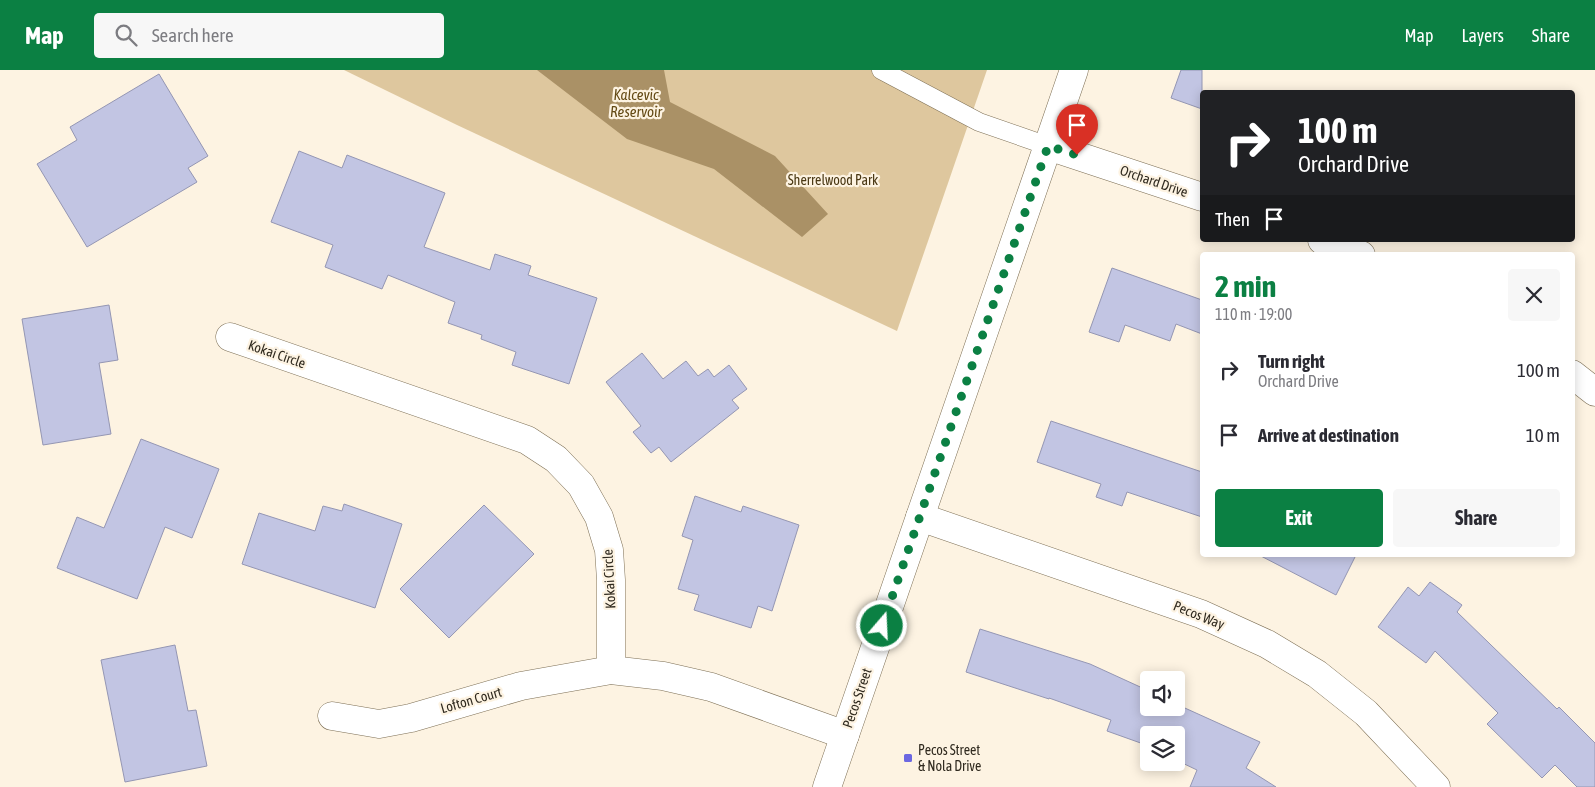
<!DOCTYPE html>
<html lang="en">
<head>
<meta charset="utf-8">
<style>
  body { margin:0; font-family:"Asap Condensed",sans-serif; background:#f7f7f7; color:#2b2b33; height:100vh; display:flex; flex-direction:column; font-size:19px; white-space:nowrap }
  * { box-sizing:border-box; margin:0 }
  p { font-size:16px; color:#7c7c81 }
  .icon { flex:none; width:28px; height:28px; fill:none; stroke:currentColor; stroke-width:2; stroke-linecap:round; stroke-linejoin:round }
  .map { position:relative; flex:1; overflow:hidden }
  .side { position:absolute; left:1200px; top:182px; width:375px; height:305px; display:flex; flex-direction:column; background:#fff; border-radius:5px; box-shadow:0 2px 12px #0003 }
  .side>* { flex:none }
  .guide { position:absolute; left:1200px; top:20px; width:375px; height:152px; border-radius:5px; box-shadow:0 2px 12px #0003; background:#202124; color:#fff; overflow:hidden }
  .buttons { position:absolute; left:1140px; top:601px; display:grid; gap:10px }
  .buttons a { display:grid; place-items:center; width:45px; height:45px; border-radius:5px; background:#fff; box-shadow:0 2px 12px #0003; font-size:25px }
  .pin { position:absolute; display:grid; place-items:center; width:42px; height:42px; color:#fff; margin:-51px -21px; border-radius:50% 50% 50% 0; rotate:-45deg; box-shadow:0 0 5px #0007 }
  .pin .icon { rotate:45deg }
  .me { position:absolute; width:55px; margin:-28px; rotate:19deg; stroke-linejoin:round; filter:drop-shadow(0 0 4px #0008) }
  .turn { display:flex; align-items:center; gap:18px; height:105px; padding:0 15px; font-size:22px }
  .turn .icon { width:65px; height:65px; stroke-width:2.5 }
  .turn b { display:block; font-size:35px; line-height:42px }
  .then { display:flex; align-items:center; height:48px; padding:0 15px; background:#0003; gap:10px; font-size:19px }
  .round { display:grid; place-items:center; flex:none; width:52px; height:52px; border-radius:5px; background:#f7f7f7 }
  .overview { display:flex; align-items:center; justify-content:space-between; height:85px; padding:0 15px }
  h1 { font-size:30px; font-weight:700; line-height:38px; color:#0b8043 }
  .cta { display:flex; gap:10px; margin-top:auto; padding:10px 15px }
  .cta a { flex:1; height:58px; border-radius:5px; background:#0b8043; color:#fff; font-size:20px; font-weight:700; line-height:58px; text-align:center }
  .cta a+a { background:#f7f7f7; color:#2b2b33 }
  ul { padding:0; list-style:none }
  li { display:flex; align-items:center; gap:15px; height:65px; padding:0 15px }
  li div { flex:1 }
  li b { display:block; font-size:19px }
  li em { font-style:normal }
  header { display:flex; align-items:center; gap:30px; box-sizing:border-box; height:70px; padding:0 25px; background:#0b8043; color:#fff }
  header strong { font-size:24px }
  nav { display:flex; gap:28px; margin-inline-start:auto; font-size:18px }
  .search { width:350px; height:45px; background:#f7f7f7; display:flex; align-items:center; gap:12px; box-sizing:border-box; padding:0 18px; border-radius:5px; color:#7c7c81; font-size:19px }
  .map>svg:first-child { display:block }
  .green { fill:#dec79e }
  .water { fill:#aa9166 }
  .building { fill:#c2c5e3; stroke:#9496b3 }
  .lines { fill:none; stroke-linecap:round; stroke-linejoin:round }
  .service-casing { stroke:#7e7056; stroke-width:19 }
  .minor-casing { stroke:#7e7056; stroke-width:29 }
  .secondary-casing { stroke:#7e7056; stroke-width:29 }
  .service { stroke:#fff; stroke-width:18 }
  .minor { stroke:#fff; stroke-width:28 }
  .secondary { stroke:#fff; stroke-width:28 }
  .route { stroke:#0b8043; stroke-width:9; stroke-dasharray:0 16.2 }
  .poi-dot { fill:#6c67e1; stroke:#fdf3e2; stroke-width:2 }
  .labels { text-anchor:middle; stroke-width:4.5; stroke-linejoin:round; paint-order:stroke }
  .park-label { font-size:14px; fill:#493713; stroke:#fdf3e2 }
  .street-label { font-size:14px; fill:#302a1f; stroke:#fdf3e2 }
  .poi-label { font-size:14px; fill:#302a1f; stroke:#fdf3e2; text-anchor:start }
  .water-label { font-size:15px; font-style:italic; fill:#644a15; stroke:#fdf3e2 }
</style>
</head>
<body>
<header>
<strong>Map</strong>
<div class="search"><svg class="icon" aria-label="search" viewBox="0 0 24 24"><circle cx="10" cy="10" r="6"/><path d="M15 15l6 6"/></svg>Search here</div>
<nav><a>Map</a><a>Layers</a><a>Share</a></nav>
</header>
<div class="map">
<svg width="1595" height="717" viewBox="0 0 1595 717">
  <rect width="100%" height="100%" fill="#fdf3e2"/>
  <path class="green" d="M 344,0 L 987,0 L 897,261 L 457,55 Z"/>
  <path class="water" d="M 537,0 L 664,0 L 670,32 L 775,86 L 828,144 L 802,167 L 714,99 L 627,69 Z"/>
  <g class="building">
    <path d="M 1181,0 L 1202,0 L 1202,39 L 1171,28 Z"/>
    <path d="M 159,4 L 208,86 L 188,98 L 197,112 L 87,177 L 37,94 L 77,70 L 70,57 Z"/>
    <path d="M 299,81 L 342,98 L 347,85 L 445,123 L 424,177 L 490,200 L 495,184 L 531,196 L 528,205 L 597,228 L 569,314 L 512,295 L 516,282 L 481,269 L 482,265 L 448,253 L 455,232 L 388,205 L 382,219 L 325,197 L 333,175 L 271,152 Z"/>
    <path d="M 1112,198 L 1202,230 L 1202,264 L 1176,254 L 1170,271 L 1125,255 L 1119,272 L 1089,262 Z"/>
    <path d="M 109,235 L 118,290 L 99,293 L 111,364 L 43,375 L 22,249 Z"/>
    <path d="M 642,283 L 663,309 L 686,291 L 698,306 L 708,299 L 714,307 L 729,295 L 747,319 L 732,330 L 739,338 L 671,392 L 659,377 L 651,383 L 633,362 L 641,356 L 606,312 Z"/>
    <path d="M 1051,351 L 1202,402 L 1202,447 L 1127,422 L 1122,436 L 1096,427 L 1101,414 L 1037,392 Z"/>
    <path d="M 141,369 L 219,399 L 192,468 L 165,457 L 137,529 L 57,498 L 77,447 L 104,458 Z"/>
    <path d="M 695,426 L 741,442 L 743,436 L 799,455 L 772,541 L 758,536 L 751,558 L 694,540 L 699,525 L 678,519 L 693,470 L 682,466 Z"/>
    <path d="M 344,434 L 402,454 L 375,538 L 242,494 L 259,443 L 315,461 L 323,436 L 342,441 Z"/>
    <path d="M 484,435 L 534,484 L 449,568 L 400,519 Z"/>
    <path d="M 1259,485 L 1356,485 L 1336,525 Z"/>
    <path d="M 1430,512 L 1462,535 L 1457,542 L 1557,639 L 1559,637 L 1595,673 L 1595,717 L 1577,717 L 1555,695 L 1542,708 L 1487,654 L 1498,643 L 1435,581 L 1426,593 L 1378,557 L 1408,517 L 1419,526 Z"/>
    <path d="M 980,559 L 1090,594 L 1149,621 L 1149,638 L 1176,638 L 1176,634 L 1260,672 L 1246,698 L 1276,717 L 1190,717 L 1197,700 L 1176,690 L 1176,665 L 1149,665 L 1149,676 L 1107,661 L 1111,650 L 1049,628 L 1049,629 L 966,602 Z"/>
    <path d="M 175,575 L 188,641 L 196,640 L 207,696 L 125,712 L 101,590 Z"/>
  </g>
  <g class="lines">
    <g class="service-casing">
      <path id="service" d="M 881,0 L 979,52 L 1048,76"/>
    </g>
    <g class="minor-casing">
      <g id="minor">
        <path d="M 1048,76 L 1202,127"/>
        <path d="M 1322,170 L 1361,185"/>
        <path d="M 230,267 L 527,370 L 556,389 L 581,415 L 599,447 L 609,480 L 611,510 L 611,600"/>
        <path d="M 1572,304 L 1595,322"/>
        <path d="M 920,447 L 1201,544 L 1267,574 L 1317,604 L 1366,643 L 1436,717"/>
        <path d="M 332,646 L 379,654 L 411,648 L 521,616 L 611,600 L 663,606 L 711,617 L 845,665"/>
      </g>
    </g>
    <g class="secondary-casing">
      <path id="secondary" d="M 827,717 L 1074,0"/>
    </g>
    <use href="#service" class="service"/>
    <use href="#minor" class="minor"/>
    <use href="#secondary" class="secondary"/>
  </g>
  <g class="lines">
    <path class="route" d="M 882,556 L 1048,76 L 1077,85"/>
  </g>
  <rect class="poi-dot" x="903" y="683" width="10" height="10" rx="2.5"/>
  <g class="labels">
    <g class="park-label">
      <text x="833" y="115">Sherrelwood Park</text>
    </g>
    <g class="street-label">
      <text transform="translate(1154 111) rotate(19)" y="5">Orchard Drive</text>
      <text transform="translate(277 284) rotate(19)" y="5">Kokai Circle</text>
      <text transform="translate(609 509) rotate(-93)" y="5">Kokai Circle</text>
      <text transform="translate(1199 545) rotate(22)" y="5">Pecos Way</text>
      <text transform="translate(857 628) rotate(-71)" y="5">Pecos Street</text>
      <text transform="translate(471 630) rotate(-16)" y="5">Lofton Court</text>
    </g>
    <g class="poi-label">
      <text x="918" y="685">Pecos Street<tspan x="918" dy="16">&amp; Nola Drive</tspan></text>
    </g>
    <g class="water-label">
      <text x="636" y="30">Kalcevic<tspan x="636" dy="17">Reservoir</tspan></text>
    </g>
  </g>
</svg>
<div class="buttons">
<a><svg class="icon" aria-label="sound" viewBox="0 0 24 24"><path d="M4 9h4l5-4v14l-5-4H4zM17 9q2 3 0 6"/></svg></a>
<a><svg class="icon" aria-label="layers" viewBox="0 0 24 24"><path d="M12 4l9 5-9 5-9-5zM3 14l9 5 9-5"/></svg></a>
</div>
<div class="pin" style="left:1077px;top:85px;background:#d93025"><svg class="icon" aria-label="arrive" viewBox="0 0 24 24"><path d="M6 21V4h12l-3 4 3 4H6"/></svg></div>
<svg class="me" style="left:882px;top:556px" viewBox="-20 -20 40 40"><circle r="17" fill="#0b8043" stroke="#fff" stroke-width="3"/><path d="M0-11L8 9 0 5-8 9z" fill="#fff"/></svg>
<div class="guide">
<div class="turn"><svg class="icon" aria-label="right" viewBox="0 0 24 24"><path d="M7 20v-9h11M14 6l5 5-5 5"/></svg><div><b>100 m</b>Orchard Drive</div></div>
<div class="then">Then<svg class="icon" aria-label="arrive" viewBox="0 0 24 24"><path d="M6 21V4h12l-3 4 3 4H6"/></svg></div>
</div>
<section class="side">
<div class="overview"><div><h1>2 min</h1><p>110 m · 19:00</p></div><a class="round"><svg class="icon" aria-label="close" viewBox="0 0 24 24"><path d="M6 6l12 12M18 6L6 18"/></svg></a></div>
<ul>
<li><svg class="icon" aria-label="right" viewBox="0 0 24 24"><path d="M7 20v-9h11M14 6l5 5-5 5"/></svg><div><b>Turn right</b><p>Orchard Drive</p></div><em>100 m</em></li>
<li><svg class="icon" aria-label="arrive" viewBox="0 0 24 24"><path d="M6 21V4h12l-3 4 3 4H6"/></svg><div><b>Arrive at destination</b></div><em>10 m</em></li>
</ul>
<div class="cta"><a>Exit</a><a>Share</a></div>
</section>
</div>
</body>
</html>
